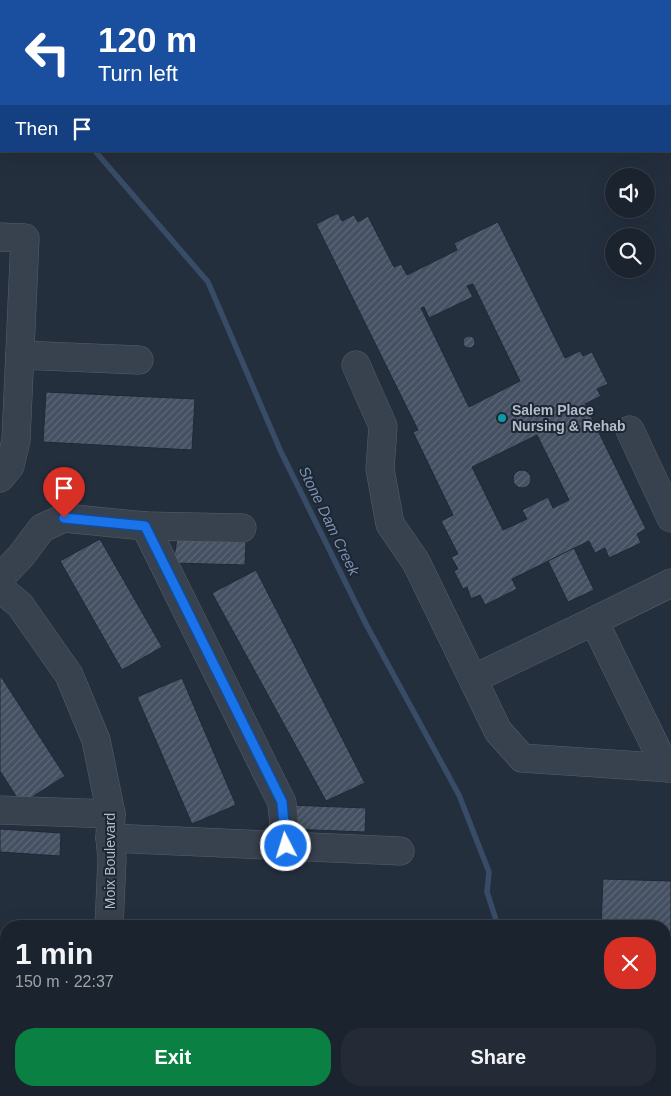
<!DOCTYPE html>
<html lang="en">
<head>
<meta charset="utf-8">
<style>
  body { margin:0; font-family:Arial,sans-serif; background:#242b36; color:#f1f3f6; height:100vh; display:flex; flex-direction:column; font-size:19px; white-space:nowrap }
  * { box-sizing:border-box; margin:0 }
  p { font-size:16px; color:#a0a4aa }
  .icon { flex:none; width:28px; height:28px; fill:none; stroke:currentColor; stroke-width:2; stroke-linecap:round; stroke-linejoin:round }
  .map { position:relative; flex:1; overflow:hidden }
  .side { position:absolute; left:0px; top:920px; width:671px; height:176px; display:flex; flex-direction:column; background:#1b232e; border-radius:20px 20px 0 0; box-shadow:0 5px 20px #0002,0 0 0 1px #39404a }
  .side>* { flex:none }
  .hud { position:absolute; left:0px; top:0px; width:671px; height:152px; box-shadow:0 5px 20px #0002,0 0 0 1px #39404a; background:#1a4fa0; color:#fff; overflow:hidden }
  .fabs { position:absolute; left:605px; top:168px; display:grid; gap:10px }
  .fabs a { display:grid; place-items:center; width:50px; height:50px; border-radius:50%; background:#1b232e; box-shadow:0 5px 20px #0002,0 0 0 1px #39404a; font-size:25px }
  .pin { position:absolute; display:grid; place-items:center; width:42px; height:42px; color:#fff; margin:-51px -21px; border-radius:50% 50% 50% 0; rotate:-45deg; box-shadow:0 0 5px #0007 }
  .pin .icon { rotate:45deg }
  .me { position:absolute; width:55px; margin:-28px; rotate:355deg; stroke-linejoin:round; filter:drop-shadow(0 0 4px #0008) }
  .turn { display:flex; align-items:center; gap:18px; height:105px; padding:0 15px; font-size:22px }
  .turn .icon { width:65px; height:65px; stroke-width:2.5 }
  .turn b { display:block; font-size:35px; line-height:42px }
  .then { display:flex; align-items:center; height:48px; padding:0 15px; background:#0003; gap:10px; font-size:19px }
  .round { display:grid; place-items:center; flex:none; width:52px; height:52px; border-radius:20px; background:#242b36 }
  .head { display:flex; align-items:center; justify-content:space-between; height:85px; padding:0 15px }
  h1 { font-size:30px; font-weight:700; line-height:38px }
  .action { display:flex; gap:10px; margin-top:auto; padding:10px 15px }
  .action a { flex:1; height:58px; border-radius:20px; background:#0b8043; color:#fff; font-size:20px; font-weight:700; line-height:58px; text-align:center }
  .action a+a { background:#242b36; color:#f1f3f6 }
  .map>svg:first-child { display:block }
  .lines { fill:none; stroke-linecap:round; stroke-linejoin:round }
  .stream { stroke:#394c67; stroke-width:5.5 }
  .building { fill:url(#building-hatch); stroke:#1f2835; fill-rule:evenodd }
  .minor-casing { stroke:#565f6c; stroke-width:29 }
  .minor { stroke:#38414e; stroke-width:28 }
  .route-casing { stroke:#114b97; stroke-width:12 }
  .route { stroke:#1a73e8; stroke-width:9 }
  .culture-dot { fill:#0f9aa8; stroke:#1d2633; stroke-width:2 }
  .labels { text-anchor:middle; stroke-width:4; stroke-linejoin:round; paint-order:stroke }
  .poi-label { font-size:14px; font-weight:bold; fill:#b4bcc9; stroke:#1d2633; text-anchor:start }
  .street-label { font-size:14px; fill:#b4bcc9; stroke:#1d2633 }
  .water-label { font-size:15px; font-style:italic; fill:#7c92b1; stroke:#1d2633 }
</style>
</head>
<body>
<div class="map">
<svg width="671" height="1096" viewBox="0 0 671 1096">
  <defs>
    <pattern id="building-hatch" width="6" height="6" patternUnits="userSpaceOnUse" patternTransform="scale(1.25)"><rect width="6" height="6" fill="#455162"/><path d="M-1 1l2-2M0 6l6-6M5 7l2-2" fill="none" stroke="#5d6877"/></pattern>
  </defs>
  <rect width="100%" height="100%" fill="#242f3e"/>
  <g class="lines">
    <g class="stream">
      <path d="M 0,47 L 1,48"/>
      <path d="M 95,151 L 208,282 L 281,452 L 367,626 L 459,795 L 489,872 L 487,892 L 498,926"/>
      <path d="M 547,1090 L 549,1096"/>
    </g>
  </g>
  <g class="building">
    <path d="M 338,213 L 342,221 L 354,215 L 358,222 L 368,216 L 394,267 L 401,264 L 407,275 L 457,250 L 454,243 L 498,222 L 565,358 L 580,351 L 583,356 L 592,352 L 608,384 L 597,389 L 601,396 L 585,404 L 646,529 L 637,534 L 641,543 L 609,558 L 605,548 L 595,553 L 589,541 L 512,579 L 517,589 L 485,605 L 480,595 L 471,599 L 467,587 L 463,589 L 454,571 L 458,569 L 451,557 L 458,554 L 441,521 L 453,515 L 413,432 L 418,430 L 316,224 ZM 473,284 L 520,381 L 469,407 L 421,308 L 424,307 L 429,318 L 473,297 L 467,286 ZM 537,435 L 569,500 L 553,508 L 548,497 L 522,510 L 527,519 L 503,530 L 472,467 Z"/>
    <circle cx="469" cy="342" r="6"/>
    <path d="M 46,392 L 195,399 L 192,450 L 43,442 Z"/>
    <circle cx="522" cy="479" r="9"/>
    <path d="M 100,539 L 162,647 L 122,670 L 60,561 Z"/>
    <path d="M 177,539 L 246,542 L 245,565 L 173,563 Z"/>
    <path d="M 574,548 L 594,590 L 568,602 L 548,561 Z"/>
    <path d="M 256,570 L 365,783 L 326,801 L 212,593 Z"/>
    <path d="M 0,675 L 65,776 L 21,804 L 0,771 Z"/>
    <path d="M 182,678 L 236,805 L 192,824 L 137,697 Z"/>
    <path d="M 289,805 L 366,808 L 365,832 L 288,829 Z"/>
    <path d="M 0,829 L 61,833 L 60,856 L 0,852 Z"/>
    <path d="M 603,879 L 671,881 L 671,968 L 665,968 L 665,926 L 601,926 Z"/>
    <rect x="665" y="968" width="6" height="24"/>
  </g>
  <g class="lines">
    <g class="minor-casing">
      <g id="minor">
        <path d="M 218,1 L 219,0"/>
        <path d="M 670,39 L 671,39"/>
        <path d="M 0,237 L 25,238 L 16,440 L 10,466 L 0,478"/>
        <path d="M 20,355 L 139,360"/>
        <path d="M 356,365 L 383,426 L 380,469 L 390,524 L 416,562 L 498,731 L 522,758 L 671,768"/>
        <path d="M 630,430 L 671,518"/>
        <path d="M 145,526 L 242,528"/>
        <path d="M 0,578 L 21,556 L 42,528 L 64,518 L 145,526 L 282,803 L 286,846"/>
        <path d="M 0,588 L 20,605 L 69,675 L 96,740 L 111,814 L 110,838 L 112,859 L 109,926"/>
        <path d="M 473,679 L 594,621"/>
        <path d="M 666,768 L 594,621 L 671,583"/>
        <path d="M 0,810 L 111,814"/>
        <path d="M 110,838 L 400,851"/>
        <path d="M 0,1056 L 6,1056"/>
        <path d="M 102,1096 L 102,1090"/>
        <path d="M 163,1096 L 163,1090"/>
        <path d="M 201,1096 L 217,1096"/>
        <path d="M 263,1096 L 263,1090"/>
        <path d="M 300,1096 L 300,1090"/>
        <path d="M 401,1096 L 401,1090"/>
      </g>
    </g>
    <use href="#minor" class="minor"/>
  </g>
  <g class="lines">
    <g class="route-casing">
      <path id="route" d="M 64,518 L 145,526 L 282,802 L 286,846"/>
    </g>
    <use href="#route" class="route"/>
  </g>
  <circle class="culture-dot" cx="502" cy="418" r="5"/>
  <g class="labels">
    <g class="poi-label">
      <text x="512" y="415">Salem Place<tspan x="512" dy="16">Nursing &amp; Rehab</tspan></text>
    </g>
    <g class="street-label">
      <text transform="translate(110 861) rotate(-90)" y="5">Moix Boulevard</text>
    </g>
    <g class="water-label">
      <text transform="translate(329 521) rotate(64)" y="5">Stone Dam Creek</text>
    </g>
  </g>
</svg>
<div class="fabs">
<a><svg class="icon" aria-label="sound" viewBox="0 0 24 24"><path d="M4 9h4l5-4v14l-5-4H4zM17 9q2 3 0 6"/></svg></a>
<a><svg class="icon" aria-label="search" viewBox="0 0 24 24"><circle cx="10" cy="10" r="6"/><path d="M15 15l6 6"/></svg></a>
</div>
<div class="pin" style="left:64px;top:518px;background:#d93025"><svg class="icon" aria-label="arrive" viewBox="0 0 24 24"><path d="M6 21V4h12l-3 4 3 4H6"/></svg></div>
<svg class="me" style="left:286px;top:846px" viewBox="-20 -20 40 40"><circle r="17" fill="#1a73e8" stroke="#fff" stroke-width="3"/><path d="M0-11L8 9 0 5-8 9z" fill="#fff"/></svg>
<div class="hud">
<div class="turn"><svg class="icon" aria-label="left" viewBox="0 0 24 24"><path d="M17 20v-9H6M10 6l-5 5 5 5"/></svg><div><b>120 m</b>Turn left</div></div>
<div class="then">Then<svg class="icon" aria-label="arrive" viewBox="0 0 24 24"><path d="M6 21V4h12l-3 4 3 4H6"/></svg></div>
</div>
<section class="side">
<div class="head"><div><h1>1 min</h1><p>150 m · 22:37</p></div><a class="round" style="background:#d93025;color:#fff"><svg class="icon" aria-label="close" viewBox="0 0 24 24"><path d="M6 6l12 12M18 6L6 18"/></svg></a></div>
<div class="action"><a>Exit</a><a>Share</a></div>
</section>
</div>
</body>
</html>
